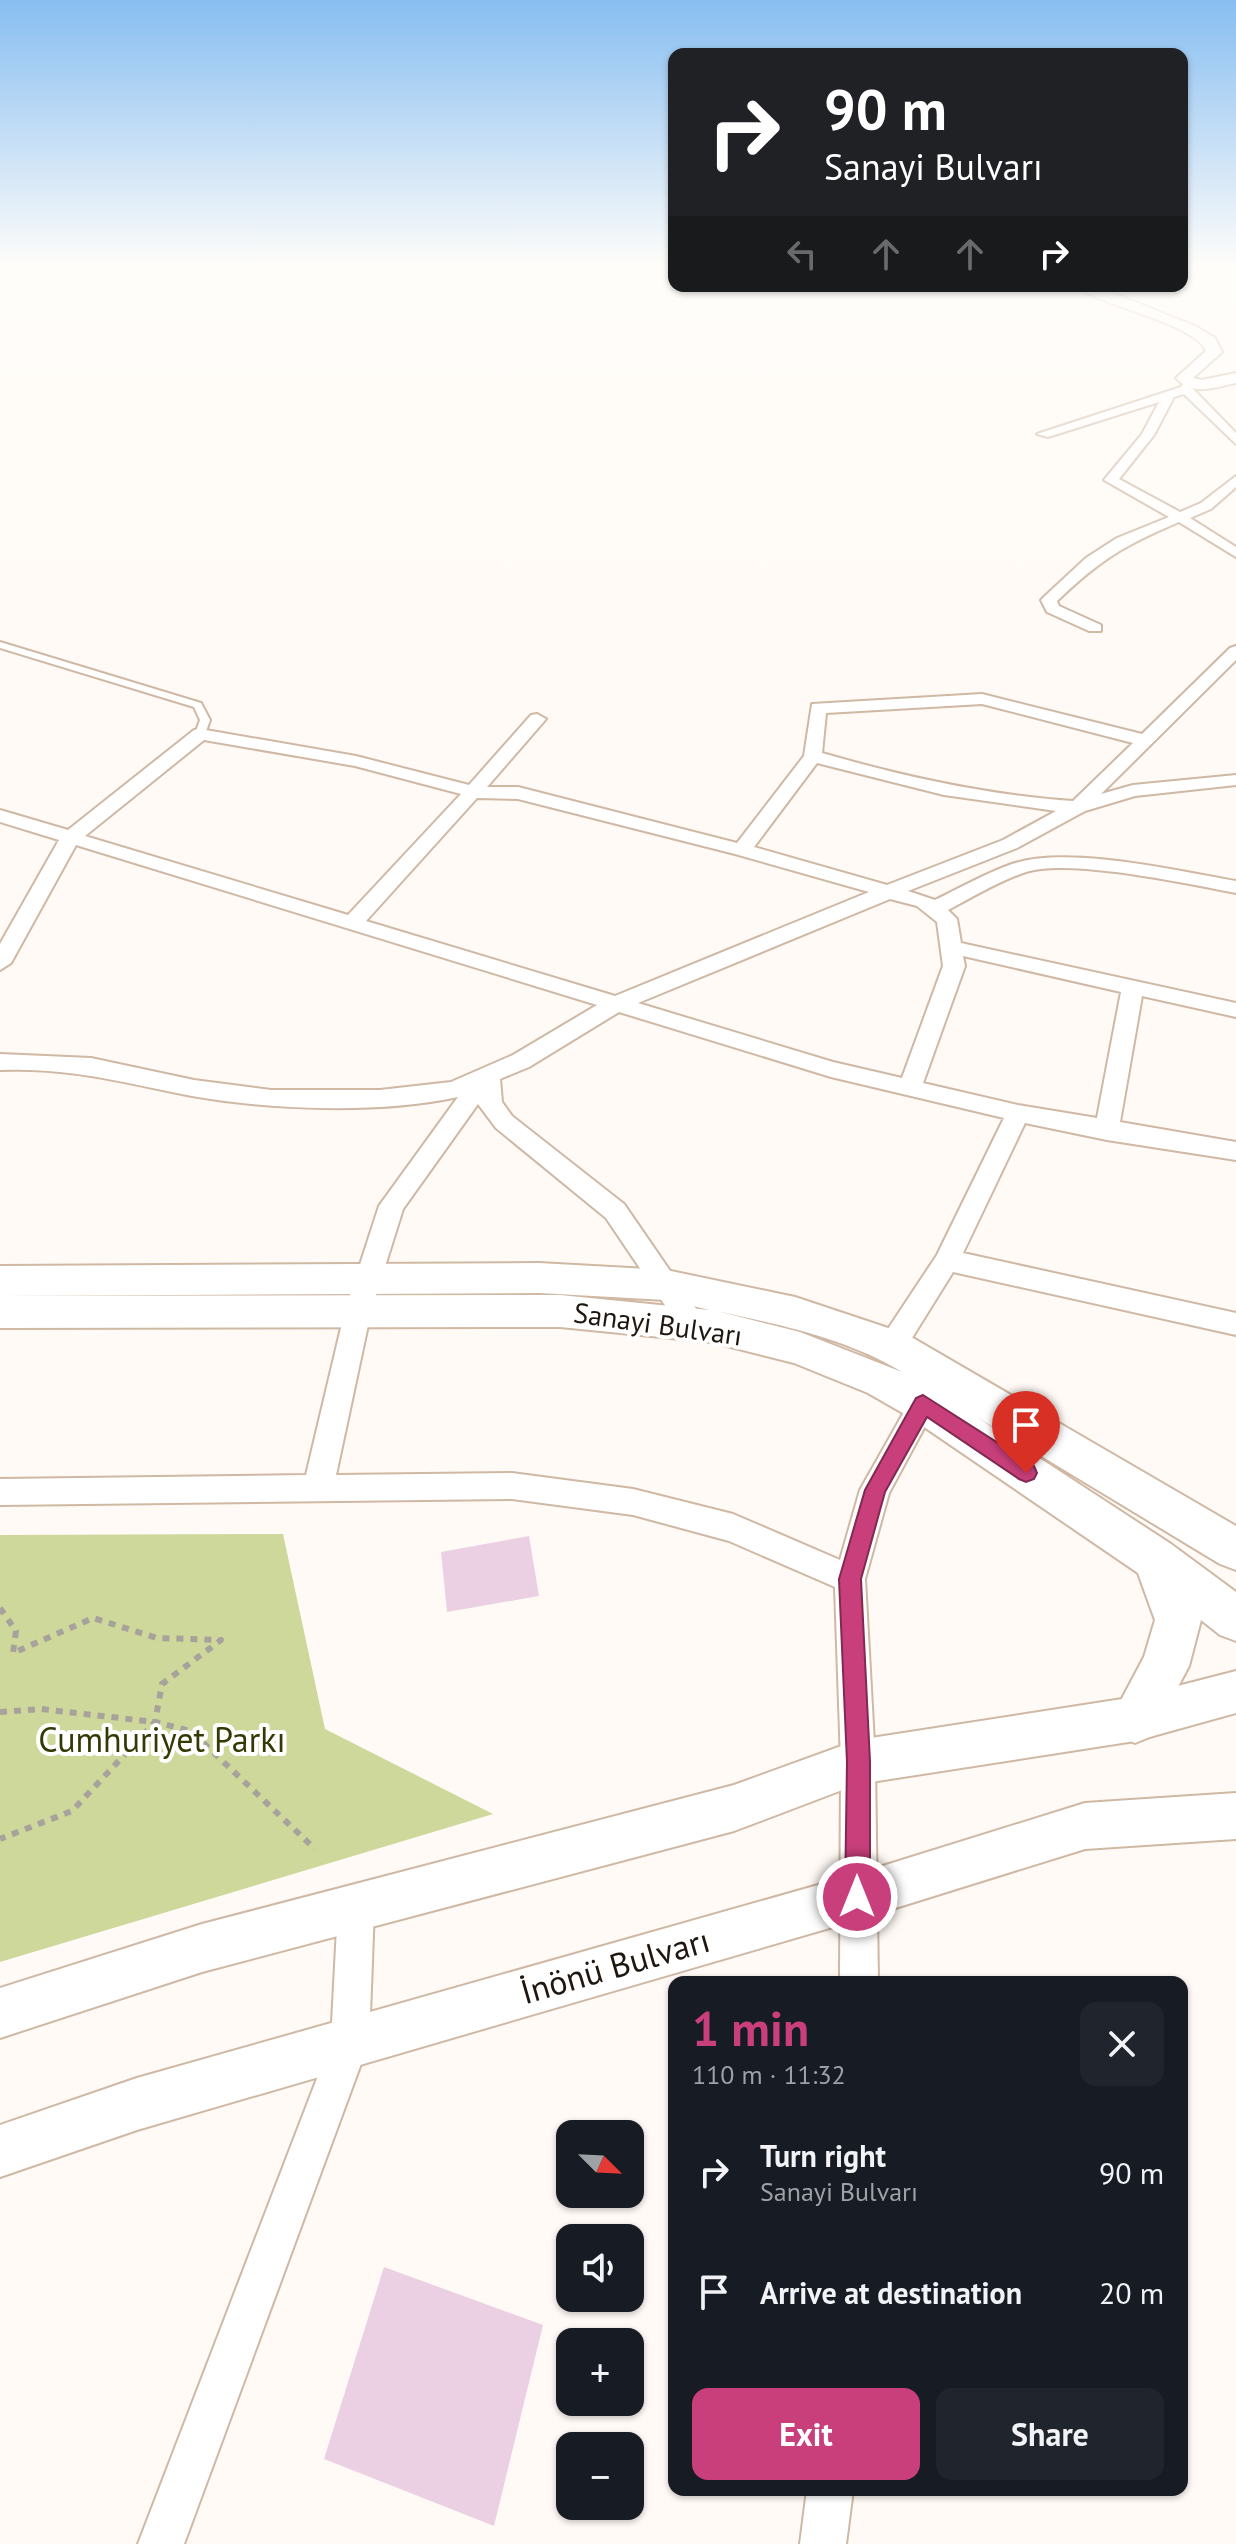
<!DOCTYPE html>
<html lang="en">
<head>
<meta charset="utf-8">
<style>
  body { margin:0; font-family:"PT Sans",sans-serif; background:#20242c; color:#f1f3f6; height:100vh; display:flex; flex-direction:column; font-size:30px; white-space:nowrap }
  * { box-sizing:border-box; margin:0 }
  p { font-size:26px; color:#9ea1a6 }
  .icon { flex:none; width:44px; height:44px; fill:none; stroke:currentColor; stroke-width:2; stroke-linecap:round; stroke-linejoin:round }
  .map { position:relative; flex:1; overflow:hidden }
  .sheet { position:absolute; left:668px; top:1976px; width:520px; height:520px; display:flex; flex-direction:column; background:#171b24; border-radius:16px; box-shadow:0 2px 6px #0004 }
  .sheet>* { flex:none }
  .banner { position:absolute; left:668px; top:48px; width:520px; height:244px; border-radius:16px; box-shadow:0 2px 6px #0004; background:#202124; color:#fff; overflow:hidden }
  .needle { width:52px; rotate:114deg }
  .tools { position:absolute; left:556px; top:2120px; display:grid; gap:16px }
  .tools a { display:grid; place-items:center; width:88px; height:88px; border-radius:16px; background:#171b24; box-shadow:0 2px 6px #0004; font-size:40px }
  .pin { position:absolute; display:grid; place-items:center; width:68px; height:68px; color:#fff; margin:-82px -34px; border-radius:50% 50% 50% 0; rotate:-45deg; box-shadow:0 0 8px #0007 }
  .pin .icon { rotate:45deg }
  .me { position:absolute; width:88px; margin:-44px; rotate:0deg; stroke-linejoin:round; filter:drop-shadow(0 0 6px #0008) }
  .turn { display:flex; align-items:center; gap:28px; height:168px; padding:0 24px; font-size:36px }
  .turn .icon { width:104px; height:104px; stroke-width:2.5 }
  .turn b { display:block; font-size:56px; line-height:68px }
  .lanes { display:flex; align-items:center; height:76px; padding:0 24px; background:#0003; justify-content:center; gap:40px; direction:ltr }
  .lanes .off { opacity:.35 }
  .round { display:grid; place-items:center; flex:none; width:84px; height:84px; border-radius:16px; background:#20242c }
  .summary { display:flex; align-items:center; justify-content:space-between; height:136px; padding:0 24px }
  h1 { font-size:48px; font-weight:600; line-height:60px; color:#c83f7b }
  .action { display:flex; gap:16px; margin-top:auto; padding:16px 24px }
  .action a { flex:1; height:92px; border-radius:16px; background:#c83f7b; color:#fff; font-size:32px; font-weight:600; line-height:92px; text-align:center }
  .action a+a { background:#20242c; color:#f1f3f6 }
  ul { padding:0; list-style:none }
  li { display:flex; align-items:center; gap:24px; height:120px; padding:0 24px }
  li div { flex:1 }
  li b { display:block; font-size:30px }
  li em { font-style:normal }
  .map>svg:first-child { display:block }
  .green { fill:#ced89a }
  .building { fill:#ebd0e4 }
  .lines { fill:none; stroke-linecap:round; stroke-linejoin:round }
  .service-casing { stroke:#cfb8a4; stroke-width:4 }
  .minor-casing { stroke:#cfb8a4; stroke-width:4 }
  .tertiary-casing { stroke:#cfb8a4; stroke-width:4 }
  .secondary-casing { stroke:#cfb8a4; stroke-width:4 }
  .path { stroke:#a8a29c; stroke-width:6; stroke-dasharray:7 7; stroke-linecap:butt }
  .service { fill:#fff; fill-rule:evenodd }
  .minor { fill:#fff; fill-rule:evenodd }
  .tertiary { fill:#fff; fill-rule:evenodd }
  .secondary { fill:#fff; fill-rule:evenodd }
  .route { fill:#c83f7b; stroke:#822950; stroke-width:2 }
  .labels { text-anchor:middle; stroke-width:8; stroke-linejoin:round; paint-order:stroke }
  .street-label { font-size:28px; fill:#1e160f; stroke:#fff }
  .near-park-label { font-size:34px; fill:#353a05; stroke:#fff }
  .near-street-label { font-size:34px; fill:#1e160f; stroke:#fff }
</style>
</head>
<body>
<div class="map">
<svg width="1236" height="2544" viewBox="0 0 1236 2544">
  <rect width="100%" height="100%" fill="#fffaf5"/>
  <path class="green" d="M 283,1534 L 325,1729 L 493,1814 L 0,1962 L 0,1535 Z"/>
  <g class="building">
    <path d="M 529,1536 L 539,1596 L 447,1612 L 441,1552 Z"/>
    <path d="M 384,2267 L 543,2325 L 494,2526 L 324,2459 Z"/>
  </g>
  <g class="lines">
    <g class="service-casing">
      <path id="service" d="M 0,642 L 201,703 L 210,720 L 205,734 L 200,737 L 195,734 L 200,720 L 194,707 L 0,648 Z"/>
    </g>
    <g class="minor-casing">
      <g id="minor">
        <path d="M 1185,380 L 1193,380 L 1192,388 L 1236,433 L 1236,444 L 1184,394 L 1174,397 L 1154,435 L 1119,479 L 1180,512 L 1201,503 L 1236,476 L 1236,487 L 1211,509 L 1190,518 L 1236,547 L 1236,557 L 1179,522 C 1123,546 1101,559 1057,601 L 1059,606 L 1101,625 L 1101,631 L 1089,631 L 1047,612 L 1041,600 L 1044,597 L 1086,558 L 1117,538 L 1169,517 L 1104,480 L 1142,434 L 1159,402 L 1048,437 L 1037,434 L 1181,387 Z"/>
        <path d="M 1236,646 L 1236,660 L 1101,794 L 1133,785 L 1236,775 L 1236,785 L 1135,796 L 1085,811 L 1017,848 L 908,891 L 935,900 C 960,888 986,873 1012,864 C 1067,845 1178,871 1236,881 L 1236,893 C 1189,884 1069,858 1026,872 C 999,881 973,897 948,910 L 957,919 L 961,943 L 1236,1003 L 1236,1017 L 1142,996 L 1120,1122 L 1236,1142 L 1236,1160 L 1107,1140 L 1025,1123 L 963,1253 L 1236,1313 L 1236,1335 L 953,1272 L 902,1354 L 892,1357 L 882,1354 L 878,1346 L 882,1338 L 937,1255 L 1004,1118 L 831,1077 L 619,1012 L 529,1067 L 500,1079 L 502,1102 L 512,1116 L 624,1204 L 701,1316 L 705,1324 L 701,1332 L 692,1335 L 683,1332 L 606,1218 L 496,1128 L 478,1104 L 403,1209 L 371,1311 L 336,1475 L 512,1473 L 633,1489 L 733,1514 L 840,1560 L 860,1490 L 913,1396 L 923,1392 L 933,1396 L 937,1404 L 889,1493 L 865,1579 L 875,1762 L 878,1982 L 840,1982 L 841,1762 L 835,1587 L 729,1541 L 633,1515 L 512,1499 L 0,1505 L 0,1479 L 306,1475 L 345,1311 L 379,1206 L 458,1097 C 380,1114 271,1110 192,1096 C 125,1083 70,1067 0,1070 L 0,1054 L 91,1058 L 194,1080 L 271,1090 L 380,1090 L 451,1082 L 513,1055 L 597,1005 L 76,845 L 11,963 L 0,970 L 0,944 L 59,840 L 0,822 L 0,810 L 68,830 L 194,730 L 200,729 L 356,756 L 469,785 L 531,715 L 537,714 L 546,719 L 487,787 L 518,787 L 737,843 L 804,756 L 812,704 L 982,694 L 1142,734 L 1230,648 ZM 982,704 L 1133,743 L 1073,801 C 987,795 905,777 822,753 L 826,713 ZM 204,740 L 355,766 L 461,794 L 348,915 L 85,836 ZM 817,763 L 944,795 L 1056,811 L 1003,840 L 887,885 L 754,847 ZM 477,798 L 518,799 L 735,854 L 869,892 L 615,996 L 366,921 ZM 890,899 L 917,906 L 937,922 L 943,966 L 902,1078 L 833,1062 L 638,1003 ZM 963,956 L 1121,992 L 1097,1118 L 1018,1105 L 923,1083 L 965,966 Z"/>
        <path d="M 356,1890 L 369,1895 L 374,1908 L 369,2042 L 184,2544 L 138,2544 L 331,2042 L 338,1908 L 343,1895 Z"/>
        <path d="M 807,2490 L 853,2490 L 846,2544 L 800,2544 Z"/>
      </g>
    </g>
    <g class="tertiary-casing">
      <g id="tertiary">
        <path d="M 1076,286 L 1095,286 L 1195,326 L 1215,338 L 1222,352 L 1193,378 L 1202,380 L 1236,373 L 1236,383 C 1215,387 1193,397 1176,378 L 1206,351 C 1196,323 1101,307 1076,286 Z"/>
        <path d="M 1236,1671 L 1236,1713 L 1135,1741 L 858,1784 L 734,1831 L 202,1972 L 0,2038 L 0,1988 L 202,1924 L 734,1785 L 858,1740 L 1135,1697 Z"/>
        <path d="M 1236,1793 L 1236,1839 L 1085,1849 L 857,1920 L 137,2130 L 0,2177 L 0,2125 L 137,2078 L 857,1874 L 1085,1803 Z"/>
      </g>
    </g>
    <g class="secondary-casing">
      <path id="secondary" d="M 539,1263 L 666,1270 L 795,1297 L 906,1334 L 1236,1526 L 1236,1570 L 1220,1564 L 975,1416 L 1171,1544 L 1236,1592 L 1236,1641 L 1220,1635 L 1201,1620 L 1189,1666 L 1152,1736 L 1135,1743 L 1118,1736 L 1111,1719 L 1144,1657 L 1155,1620 L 1138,1573 L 908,1416 L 868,1393 L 794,1363 L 711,1342 L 560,1327 L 0,1328 L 0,1296 L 560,1295 L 710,1310 L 666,1300 L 539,1293 L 0,1296 L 0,1266 ZM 717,1311 C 780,1325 846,1338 902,1372 L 800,1332 Z"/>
    </g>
    <g class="path">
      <path d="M 0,1608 L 16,1631 L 13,1653 L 93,1618 L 157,1638 L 221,1640 L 162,1684 L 155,1722 L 72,1811 L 0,1839"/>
      <path d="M 0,1712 L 41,1709 L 155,1722 L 191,1731 L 315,1849"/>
    </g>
    <use href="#service" class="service"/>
    <use href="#minor" class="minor"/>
    <use href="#tertiary" class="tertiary"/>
    <use href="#secondary" class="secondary"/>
  </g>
  <linearGradient id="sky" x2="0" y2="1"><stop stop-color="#87bef1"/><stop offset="0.43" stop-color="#fffdfa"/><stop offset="1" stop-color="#fffdfa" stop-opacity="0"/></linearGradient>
  <rect width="1236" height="621" fill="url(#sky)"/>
  <path class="route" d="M 923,1395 L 1034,1466 L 1037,1473 L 1034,1479 L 1026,1482 L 1019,1479 L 927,1417 L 885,1492 L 861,1579 L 870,1762 L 870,1897 L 866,1906 L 857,1909 L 848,1906 L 845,1897 L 847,1762 L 839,1579 L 865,1490 L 916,1398 Z"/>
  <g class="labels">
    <g class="street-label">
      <text transform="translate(658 1324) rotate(8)" y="10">Sanayi Bulvarı</text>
    </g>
    <g class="near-park-label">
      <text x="162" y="1752">Cumhuriyet Parkı</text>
    </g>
    <g class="near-street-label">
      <text transform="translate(615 1966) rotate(-16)" y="12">İnönü Bulvarı</text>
    </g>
  </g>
</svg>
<div class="tools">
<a><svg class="needle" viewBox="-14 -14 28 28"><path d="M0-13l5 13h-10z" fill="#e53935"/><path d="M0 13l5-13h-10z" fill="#9ea1a6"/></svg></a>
<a><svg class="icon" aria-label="sound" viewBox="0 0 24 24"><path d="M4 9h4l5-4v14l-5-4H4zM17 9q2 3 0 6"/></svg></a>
<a>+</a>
<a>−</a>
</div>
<div class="pin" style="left:1026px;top:1473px;background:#d93025"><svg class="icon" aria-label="arrive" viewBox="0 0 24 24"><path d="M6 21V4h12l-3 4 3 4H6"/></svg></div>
<svg class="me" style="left:857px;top:1897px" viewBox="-20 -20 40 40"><circle r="17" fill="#c83f7b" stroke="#fff" stroke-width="3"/><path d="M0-11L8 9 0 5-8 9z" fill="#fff"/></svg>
<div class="banner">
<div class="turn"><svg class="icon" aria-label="right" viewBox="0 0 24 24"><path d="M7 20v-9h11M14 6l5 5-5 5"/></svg><div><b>90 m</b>Sanayi Bulvarı</div></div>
<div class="lanes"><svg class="icon off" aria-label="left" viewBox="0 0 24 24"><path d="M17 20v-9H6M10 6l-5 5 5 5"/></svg><svg class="icon off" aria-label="ahead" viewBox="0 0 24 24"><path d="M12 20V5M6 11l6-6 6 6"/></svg><svg class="icon off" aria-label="ahead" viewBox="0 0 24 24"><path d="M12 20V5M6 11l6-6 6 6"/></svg><svg class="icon" aria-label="right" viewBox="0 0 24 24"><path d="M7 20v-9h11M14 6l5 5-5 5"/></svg></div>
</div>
<section class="sheet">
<div class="summary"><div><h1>1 min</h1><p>110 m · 11:32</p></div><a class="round"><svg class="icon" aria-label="close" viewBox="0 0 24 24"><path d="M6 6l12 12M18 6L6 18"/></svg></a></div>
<ul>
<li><svg class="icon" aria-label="right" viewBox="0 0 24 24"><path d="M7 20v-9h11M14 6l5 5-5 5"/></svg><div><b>Turn right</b><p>Sanayi Bulvarı</p></div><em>90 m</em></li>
<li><svg class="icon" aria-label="arrive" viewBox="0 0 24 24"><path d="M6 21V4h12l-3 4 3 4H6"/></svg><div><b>Arrive at destination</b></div><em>20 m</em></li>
</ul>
<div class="action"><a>Exit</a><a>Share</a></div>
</section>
</div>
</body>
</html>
